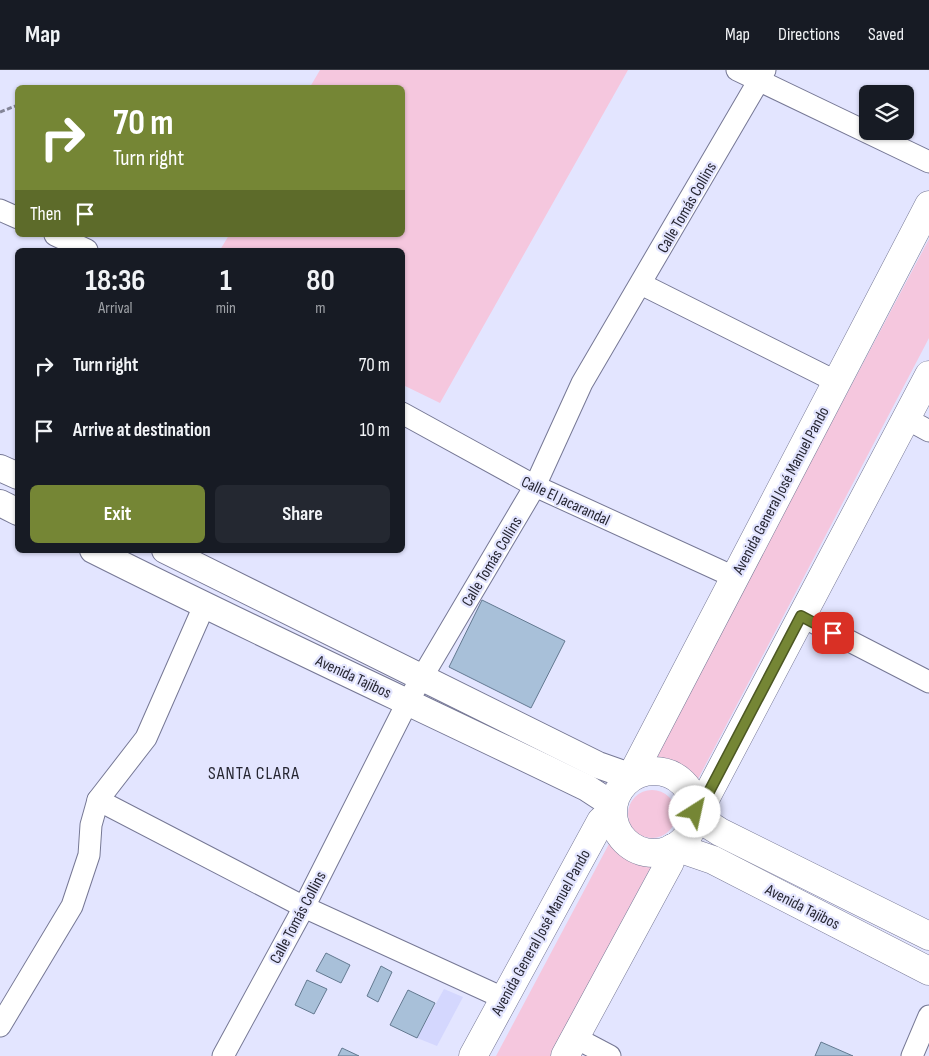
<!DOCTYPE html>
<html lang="en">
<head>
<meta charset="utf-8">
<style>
  body { margin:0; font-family:"Sofia Sans Condensed",sans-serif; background:#242831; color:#f1f3f6; height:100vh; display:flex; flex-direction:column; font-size:19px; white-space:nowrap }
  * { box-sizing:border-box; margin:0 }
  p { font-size:16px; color:#9ea1a6 }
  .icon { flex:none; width:28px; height:28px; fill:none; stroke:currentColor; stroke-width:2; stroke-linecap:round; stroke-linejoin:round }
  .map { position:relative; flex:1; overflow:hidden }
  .sheet { position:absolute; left:15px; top:178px; width:390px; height:305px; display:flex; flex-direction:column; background:#171b24; border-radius:8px; box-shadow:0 1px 4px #0004 }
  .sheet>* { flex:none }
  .hud { position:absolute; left:15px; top:15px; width:390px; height:152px; border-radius:8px; box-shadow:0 1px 4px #0004; background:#758635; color:#fff; overflow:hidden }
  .buttons { position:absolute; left:859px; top:15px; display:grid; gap:10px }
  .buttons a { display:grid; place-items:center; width:55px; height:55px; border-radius:8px; background:#171b24; box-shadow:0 1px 4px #0004; font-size:25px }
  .pin { position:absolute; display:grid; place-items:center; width:42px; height:42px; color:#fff; margin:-21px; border-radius:10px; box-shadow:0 2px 8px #0006 }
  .me { position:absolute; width:55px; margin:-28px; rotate:35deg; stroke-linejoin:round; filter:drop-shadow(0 0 4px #0008) }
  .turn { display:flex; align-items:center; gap:18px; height:105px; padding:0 15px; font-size:22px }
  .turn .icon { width:65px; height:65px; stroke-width:2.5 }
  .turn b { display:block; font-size:35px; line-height:42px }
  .then { display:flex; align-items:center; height:48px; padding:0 15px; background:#0003; gap:10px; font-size:19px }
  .eta { display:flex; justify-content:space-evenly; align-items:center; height:85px; text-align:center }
  .eta b { font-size:30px; font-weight:700; line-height:35px }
  .button { display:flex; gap:10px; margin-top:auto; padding:10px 15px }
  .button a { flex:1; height:58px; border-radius:8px; background:#758635; color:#fff; font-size:20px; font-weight:700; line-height:58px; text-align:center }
  .button a+a { background:#242831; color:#f1f3f6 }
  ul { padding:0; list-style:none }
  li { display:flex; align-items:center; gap:15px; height:65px; padding:0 15px }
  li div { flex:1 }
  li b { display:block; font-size:19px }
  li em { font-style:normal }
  header { display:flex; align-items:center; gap:30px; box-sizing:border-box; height:70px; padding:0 25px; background:#171b24; border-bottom:1px solid #363941 }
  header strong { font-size:24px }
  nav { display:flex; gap:28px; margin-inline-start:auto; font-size:18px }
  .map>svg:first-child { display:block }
  .built { fill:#d4d7fe }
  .green { fill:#f5c7de }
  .building { fill:#a8c0d9; stroke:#637990 }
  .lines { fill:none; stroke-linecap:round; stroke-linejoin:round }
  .minor-casing { stroke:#767895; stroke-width:23 }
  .tertiary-casing { stroke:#767895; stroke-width:28 }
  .secondary-casing { stroke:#767895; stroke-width:29 }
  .primary-casing { stroke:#767895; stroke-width:29 }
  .path { stroke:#838497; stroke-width:3; stroke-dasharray:5 2.5; stroke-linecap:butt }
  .minor { stroke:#fff; stroke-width:21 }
  .tertiary { stroke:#fff; stroke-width:26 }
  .secondary { stroke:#fff; stroke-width:28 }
  .primary { stroke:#fff; stroke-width:28 }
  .route-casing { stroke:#4c5722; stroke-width:12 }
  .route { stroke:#758635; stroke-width:9 }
  .labels { text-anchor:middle; stroke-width:4.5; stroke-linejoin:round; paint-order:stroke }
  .street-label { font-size:16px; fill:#262632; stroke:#e3e5ff }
  .neighbourhood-label { font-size:18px; letter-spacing:1px; fill:#262632; stroke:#e3e5ff }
</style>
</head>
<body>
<header>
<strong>Map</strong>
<nav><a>Map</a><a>Directions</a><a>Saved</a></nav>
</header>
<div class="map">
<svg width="929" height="986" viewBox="0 0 929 986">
  <rect width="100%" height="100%" fill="#e3e5ff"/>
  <path class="built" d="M 444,919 L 463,927 L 437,976 L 417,968 Z"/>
  <g class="green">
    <path d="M 320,0 L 628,0 L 440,333 L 403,315 L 402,180 L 220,180 L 229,165 L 402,165 L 402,18 L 310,17 Z"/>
    <path d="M 929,169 L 929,268 L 697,711 C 684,692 676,691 654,687 Z"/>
    <circle cx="652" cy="744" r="24"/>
    <path d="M 610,772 C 620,789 634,795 653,793 L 550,986 L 496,986 Z"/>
  </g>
  <g class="building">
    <path d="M 482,530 L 565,571 L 531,638 L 449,597 Z"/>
    <path d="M 326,883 L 350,895 L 341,913 L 316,901 Z"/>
    <path d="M 381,896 L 392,902 L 378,932 L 367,926 Z"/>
    <path d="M 307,910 L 327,919 L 314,944 L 295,935 Z"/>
    <path d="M 408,920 L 435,933 L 417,968 L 390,955 Z"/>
    <path d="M 821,972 L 853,986 L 815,986 Z"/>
    <path d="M 342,978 L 359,986 L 338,986 Z"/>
  </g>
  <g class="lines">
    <g class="minor-casing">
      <g id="minor">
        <path d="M 737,0 L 929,92"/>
        <path d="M 0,140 L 18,148"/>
        <path d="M 55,165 L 87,180"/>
        <path d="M 641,214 L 837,312"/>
        <path d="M 402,343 L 535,416 L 734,507"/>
        <path d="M 907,349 L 929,361"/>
        <path d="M 801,546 L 929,612"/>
        <path d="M 98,730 L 304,837 L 503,928"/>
        <path d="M 0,956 L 72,836 L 89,785 L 91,755 L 98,730 L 146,668 L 204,536"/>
        <path d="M 574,967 L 610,986"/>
        <path d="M 223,986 L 304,837 L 408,631 L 535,416 L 582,313 L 765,0"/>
        <path d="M 912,986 L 929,946"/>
      </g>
    </g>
    <g class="tertiary-casing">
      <g id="tertiary">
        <path d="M 0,398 L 18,406"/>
        <path d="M 0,433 L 18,442"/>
        <path d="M 93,480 C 256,562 422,638 587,718 L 613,735"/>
        <path d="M 165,480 L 598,695 L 632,707"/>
      </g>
    </g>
    <g class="secondary-casing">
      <g id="secondary">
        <path d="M 695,746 L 720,762 L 929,866"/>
        <path d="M 675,777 L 713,790 L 929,901"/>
      </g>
    </g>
    <g class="primary-casing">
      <g id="primary">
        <circle cx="654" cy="742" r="41"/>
        <path d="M 634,705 L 635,699 L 929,135"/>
        <path d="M 695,742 L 701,737 L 929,305"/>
        <path d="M 473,986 L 601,751 L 612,741"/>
        <path d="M 565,986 L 670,792 L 672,778"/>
      </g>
    </g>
    <path class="path" d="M 0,42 L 18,35"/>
    <use href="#minor" class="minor"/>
    <use href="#tertiary" class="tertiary"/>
    <use href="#secondary" class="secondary"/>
    <use href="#primary" class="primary"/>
  </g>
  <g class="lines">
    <g class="route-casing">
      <path id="route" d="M 695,742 L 701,737 L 801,546 L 833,563"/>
    </g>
    <use href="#route" class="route"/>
  </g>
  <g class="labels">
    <g class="street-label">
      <text transform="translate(686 137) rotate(-60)" y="6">Calle Tomás Collins</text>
      <text transform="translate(780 420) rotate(-62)" y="6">Avenida General José Manuel Pando</text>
      <text transform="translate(566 430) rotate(25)" y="6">Calle El Jacarandal</text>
      <text transform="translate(491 491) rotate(-59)" y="6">Calle Tomás Collins</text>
      <text transform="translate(354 606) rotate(25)" y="6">Avenida Tajibos</text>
      <text transform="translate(803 836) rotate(27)" y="6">Avenida Tajibos</text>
      <text transform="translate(297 847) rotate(-62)" y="6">Calle Tomás Collins</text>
      <text transform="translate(540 862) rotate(-61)" y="6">Avenida General José Manuel Pando</text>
    </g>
    <g class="neighbourhood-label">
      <text x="254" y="709">SANTA CLARA</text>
    </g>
  </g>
</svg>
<div class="buttons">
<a><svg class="icon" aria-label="layers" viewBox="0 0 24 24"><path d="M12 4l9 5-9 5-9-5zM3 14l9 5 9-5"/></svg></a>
</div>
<div class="pin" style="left:833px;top:563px;background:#d93025"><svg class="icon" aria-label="arrive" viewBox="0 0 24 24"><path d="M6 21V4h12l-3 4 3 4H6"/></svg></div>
<svg class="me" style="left:695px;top:742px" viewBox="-20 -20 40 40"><circle r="19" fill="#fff"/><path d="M0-13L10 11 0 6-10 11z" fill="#758635"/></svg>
<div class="hud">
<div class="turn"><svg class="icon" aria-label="right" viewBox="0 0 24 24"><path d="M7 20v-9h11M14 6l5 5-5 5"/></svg><div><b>70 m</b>Turn right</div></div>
<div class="then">Then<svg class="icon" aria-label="arrive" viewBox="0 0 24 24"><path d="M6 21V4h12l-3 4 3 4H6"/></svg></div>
</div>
<section class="sheet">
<div class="eta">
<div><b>18:36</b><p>Arrival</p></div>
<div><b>1</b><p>min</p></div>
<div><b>80</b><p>m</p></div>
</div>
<ul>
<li><svg class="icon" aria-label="right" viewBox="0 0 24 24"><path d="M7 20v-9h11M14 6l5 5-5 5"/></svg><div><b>Turn right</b></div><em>70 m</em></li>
<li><svg class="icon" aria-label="arrive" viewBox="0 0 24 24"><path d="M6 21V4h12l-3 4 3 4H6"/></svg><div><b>Arrive at destination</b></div><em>10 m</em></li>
</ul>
<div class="button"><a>Exit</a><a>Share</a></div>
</section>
</div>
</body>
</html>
